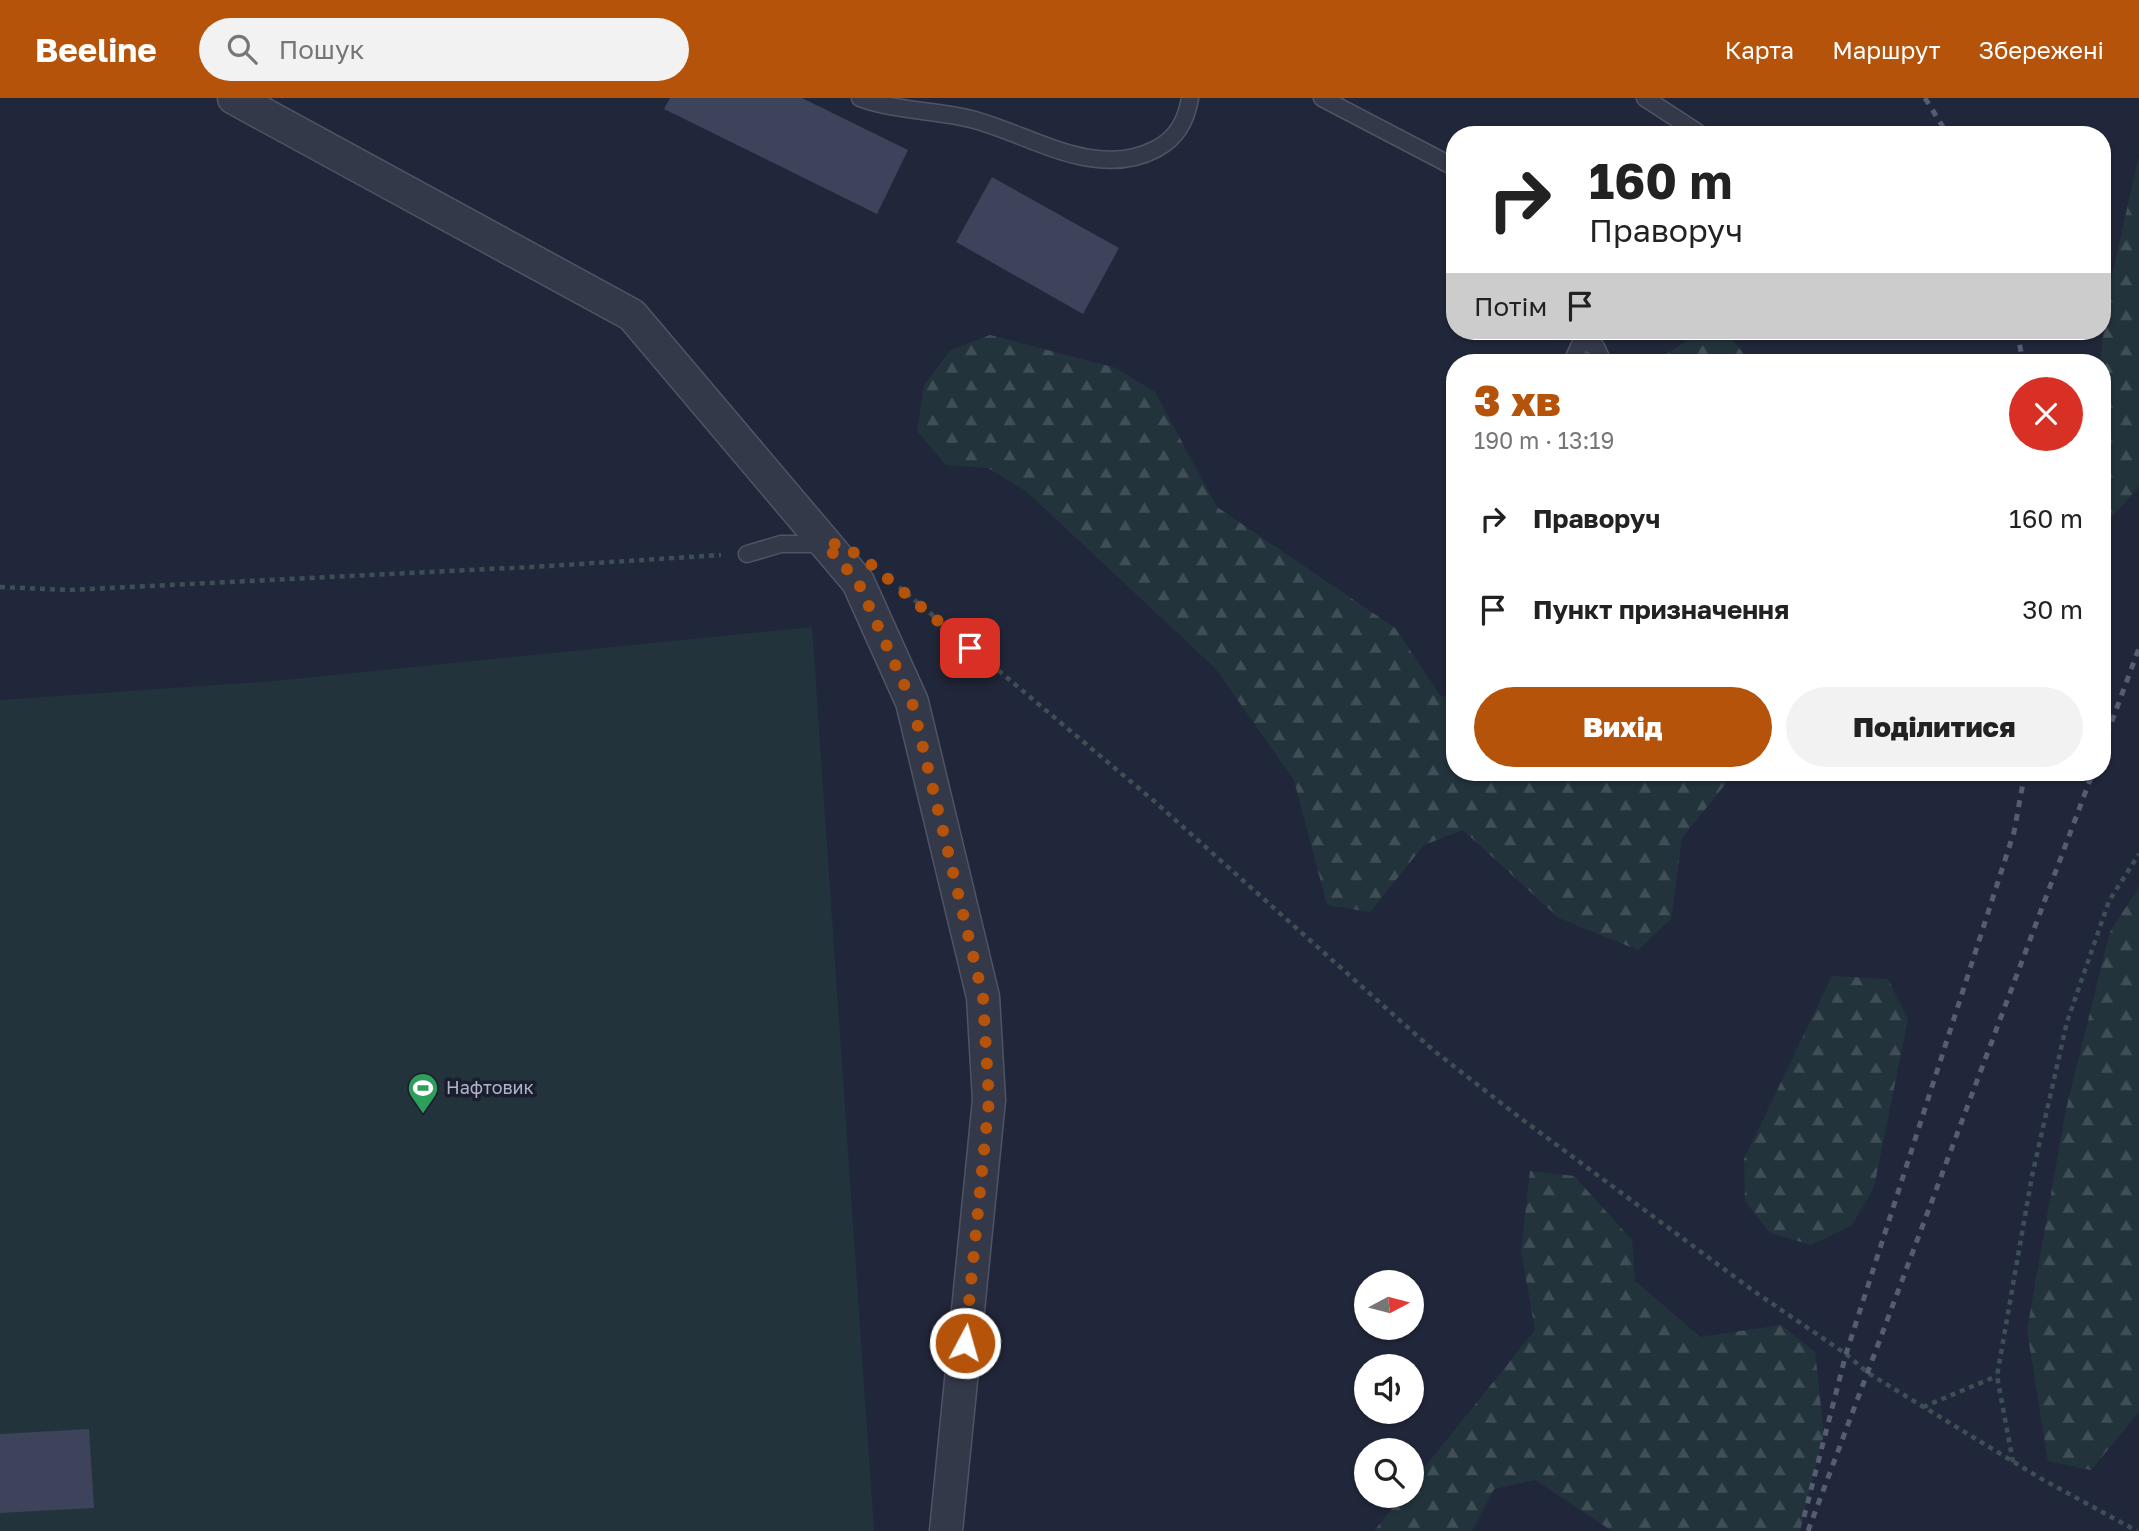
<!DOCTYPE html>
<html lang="uk">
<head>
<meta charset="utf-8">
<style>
  body { margin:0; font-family:"Golos Text",sans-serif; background:#f2f2f2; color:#222; height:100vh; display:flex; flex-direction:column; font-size:26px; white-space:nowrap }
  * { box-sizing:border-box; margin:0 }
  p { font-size:23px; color:#767676 }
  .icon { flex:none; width:38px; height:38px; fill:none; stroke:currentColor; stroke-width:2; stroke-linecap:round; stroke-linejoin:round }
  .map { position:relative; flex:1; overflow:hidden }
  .details { position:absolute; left:1446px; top:256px; width:665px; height:427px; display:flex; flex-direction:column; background:#fff; border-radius:28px; box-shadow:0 2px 5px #0004 }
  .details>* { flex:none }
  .hud { position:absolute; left:1446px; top:28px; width:665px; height:214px; border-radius:28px; box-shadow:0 2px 5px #0004; background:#fff; color:#222; overflow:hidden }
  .needle { width:46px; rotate:83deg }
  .fabs { position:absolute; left:1354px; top:1172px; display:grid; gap:14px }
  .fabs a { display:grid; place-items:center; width:70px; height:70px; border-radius:50%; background:#fff; box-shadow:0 2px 5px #0004; font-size:35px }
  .pin { position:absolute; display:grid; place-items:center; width:60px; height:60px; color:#fff; margin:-30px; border-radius:14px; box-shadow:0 4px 10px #0006 }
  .me { position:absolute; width:77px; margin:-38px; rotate:6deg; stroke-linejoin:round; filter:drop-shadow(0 0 5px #0008) }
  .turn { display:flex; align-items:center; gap:24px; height:147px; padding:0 28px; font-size:32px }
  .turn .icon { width:91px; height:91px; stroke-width:2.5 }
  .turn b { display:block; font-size:49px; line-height:60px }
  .then { display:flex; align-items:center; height:66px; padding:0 28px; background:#0003; gap:14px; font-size:26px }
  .round { display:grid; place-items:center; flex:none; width:74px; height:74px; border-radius:37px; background:#f2f2f2 }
  .summary { display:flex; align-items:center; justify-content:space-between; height:119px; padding:0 28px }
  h1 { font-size:42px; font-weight:800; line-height:52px; color:#b45309 }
  .action { display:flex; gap:14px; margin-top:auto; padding:14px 28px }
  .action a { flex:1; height:80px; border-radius:42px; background:#b45309; color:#fff; font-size:28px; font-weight:800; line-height:80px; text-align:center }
  .action a+a { background:#f2f2f2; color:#222 }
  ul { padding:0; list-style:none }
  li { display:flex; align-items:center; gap:21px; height:91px; padding:0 28px }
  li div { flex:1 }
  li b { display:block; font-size:26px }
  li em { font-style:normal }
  header { display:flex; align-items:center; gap:42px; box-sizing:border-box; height:98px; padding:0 35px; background:#b45309; color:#fff }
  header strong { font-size:33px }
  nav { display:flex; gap:38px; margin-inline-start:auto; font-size:24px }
  .search { width:490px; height:63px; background:#f2f2f2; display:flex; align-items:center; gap:18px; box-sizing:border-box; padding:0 24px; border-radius:38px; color:#767676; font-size:26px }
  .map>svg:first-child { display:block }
  .forest { fill:url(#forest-firs) }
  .park { fill:#23333b }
  .building { fill:#3c435a }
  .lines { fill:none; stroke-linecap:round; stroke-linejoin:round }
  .service-casing { stroke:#4f5465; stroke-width:19 }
  .minor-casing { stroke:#4f5465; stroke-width:35 }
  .path { stroke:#3d4f55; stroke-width:4.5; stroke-dasharray:5 5; stroke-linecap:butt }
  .service { stroke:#34394a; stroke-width:16 }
  .minor { stroke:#34394a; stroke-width:32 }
  .rail { stroke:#565c71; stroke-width:5; stroke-dasharray:7 7; stroke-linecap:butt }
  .route { stroke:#b45309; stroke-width:12; stroke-dasharray:0 21.6 }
  .labels { text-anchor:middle; stroke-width:7; stroke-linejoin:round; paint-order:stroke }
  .poi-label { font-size:18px; fill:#afb4c6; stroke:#1a1e2f; text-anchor:start }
</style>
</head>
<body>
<header>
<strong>Beeline</strong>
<div class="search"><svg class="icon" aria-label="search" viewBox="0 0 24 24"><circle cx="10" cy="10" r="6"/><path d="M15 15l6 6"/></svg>Пошук</div>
<nav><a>Карта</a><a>Маршрут</a><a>Збережені</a></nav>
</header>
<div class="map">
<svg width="2139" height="1433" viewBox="0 0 2139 1433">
  <defs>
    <pattern id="forest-firs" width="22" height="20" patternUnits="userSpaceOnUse" patternTransform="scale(1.75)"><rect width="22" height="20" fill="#23333b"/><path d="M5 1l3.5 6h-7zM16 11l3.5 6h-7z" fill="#404e56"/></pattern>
  </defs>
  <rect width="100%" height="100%" fill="#21273a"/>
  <g class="forest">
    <path d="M 2139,58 L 2139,389 L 2102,430 L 2100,264 L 2110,186 Z"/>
    <path d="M 1702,233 L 1726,233 L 1743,255 L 1743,264 L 1654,264 Z"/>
    <path d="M 990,237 L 1116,270 L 1155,294 L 1217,409 L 1395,530 L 1440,597 L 1454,603 L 1454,674 L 1735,674 L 1682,740 L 1671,821 L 1638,852 L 1559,820 L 1463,732 L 1424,747 L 1370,814 L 1327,807 L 1294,682 L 1216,571 L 1026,393 L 988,370 L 946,367 L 917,333 L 924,287 L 951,252 Z"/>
    <path d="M 2139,789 L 2139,1314 L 2091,1372 L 2048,1363 L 2027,1232 L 2066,1011 L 2110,834 Z"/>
    <path d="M 1832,878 L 1888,881 L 1908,921 L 1874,1089 L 1852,1127 L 1811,1147 L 1770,1135 L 1745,1103 L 1744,1061 Z"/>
    <path d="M 1530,1073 L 1574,1078 L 1632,1142 L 1635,1183 L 1700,1239 L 1781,1227 L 1815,1254 L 1824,1336 L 1800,1433 L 1612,1433 L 1535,1382 L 1494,1391 L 1472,1433 L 1374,1433 L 1402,1398 L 1412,1398 L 1412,1385 L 1535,1232 L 1521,1153 Z"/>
  </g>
  <path class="park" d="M 812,529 L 874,1433 L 0,1433 L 0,602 L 275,583 Z"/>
  <g class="building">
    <path d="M 670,0 L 802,0 L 908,52 L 877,116 L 664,11 Z"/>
    <path d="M 992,79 L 1119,150 L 1083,216 L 956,144 Z"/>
    <path d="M 89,1331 L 94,1410 L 0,1415 L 0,1336 Z"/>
  </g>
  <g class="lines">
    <g class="service-casing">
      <g id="service">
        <path d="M 860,0 C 895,13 934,12 971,21 C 1030,36 1095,83 1156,51 C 1177,40 1186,23 1190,0"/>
        <path d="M 1322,0 L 1454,69"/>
        <path d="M 1645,0 L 1697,34"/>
        <path d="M 1582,242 L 1596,249 L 1603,264"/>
        <path d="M 1572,264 L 1582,242 L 1581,233"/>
        <path d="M 747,456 L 781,446 L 825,446"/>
      </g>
    </g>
    <g class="minor-casing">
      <path id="minor" d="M 234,0 L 632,217 L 858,484 L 912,604 L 983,899 L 989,1002 L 946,1433"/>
    </g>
    <g class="path">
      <path d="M 0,489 L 69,492 L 532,469 L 721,457"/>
      <path d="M 899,489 L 1154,703 L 1433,952 L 1519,1019 L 1755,1194 L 1846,1256 L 1868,1275 L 2040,1380 L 2137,1433"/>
      <path d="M 1923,1309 L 1997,1278"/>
      <path d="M 2013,1364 L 1997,1278 L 2032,1078 L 2067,924 L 2109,803 L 2139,756"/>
    </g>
    <use href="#service" class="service"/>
    <use href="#minor" class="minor"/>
    <g class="rail">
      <path d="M 1925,0 L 1948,37"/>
      <path d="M 2017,233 L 2023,264"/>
      <path d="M 2102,650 L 2139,550"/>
      <path d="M 1804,1419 L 1846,1256 L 2014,734 L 2025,674"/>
      <path d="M 1808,1433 L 2093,674"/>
    </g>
  </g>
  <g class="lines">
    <path class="route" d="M 965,1245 L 989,1002 L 983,899 L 912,604 L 858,484 L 825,446 L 841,446 L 868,464 L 970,550"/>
  </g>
  <defs>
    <g id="stadium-pin" transform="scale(1.575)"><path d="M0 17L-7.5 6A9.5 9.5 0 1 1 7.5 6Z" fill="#2e9e5b" stroke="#1a1e2f"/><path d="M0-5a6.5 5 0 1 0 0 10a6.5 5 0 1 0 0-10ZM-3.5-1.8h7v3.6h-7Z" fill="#fff"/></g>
  </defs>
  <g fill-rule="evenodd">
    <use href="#stadium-pin" x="423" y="990"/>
  </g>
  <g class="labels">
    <g class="poi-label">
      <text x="446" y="996">Нафтовик</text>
    </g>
  </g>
</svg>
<div class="fabs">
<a><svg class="needle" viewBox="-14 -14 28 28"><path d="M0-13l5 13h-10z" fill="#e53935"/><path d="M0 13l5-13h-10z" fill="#767676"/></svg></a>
<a><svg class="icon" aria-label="sound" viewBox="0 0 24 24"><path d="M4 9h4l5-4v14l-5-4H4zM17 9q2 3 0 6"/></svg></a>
<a><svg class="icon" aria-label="search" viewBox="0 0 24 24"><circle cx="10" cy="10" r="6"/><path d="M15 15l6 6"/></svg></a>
</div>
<div class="pin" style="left:970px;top:550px;background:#d93025"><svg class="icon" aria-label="arrive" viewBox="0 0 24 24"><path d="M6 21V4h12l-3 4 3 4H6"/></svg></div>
<svg class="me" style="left:965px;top:1245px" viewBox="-20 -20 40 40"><circle r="17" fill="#b45309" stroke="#fff" stroke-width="3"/><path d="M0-11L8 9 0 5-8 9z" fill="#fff"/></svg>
<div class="hud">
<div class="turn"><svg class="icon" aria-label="right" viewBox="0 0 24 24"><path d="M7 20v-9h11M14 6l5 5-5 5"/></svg><div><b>160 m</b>Праворуч</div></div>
<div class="then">Потім<svg class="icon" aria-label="arrive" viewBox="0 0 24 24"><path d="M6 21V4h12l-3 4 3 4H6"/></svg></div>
</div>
<section class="details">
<div class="summary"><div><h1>3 хв</h1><p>190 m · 13:19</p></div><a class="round" style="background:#d93025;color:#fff"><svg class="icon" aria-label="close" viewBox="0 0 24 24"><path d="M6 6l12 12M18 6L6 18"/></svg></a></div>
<ul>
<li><svg class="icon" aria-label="right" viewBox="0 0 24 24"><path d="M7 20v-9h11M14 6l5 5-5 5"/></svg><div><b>Праворуч</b></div><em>160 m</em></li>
<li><svg class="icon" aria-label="arrive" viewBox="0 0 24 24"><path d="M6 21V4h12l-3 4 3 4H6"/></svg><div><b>Пункт призначення</b></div><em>30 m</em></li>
</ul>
<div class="action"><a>Вихід</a><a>Поділитися</a></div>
</section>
</div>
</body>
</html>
